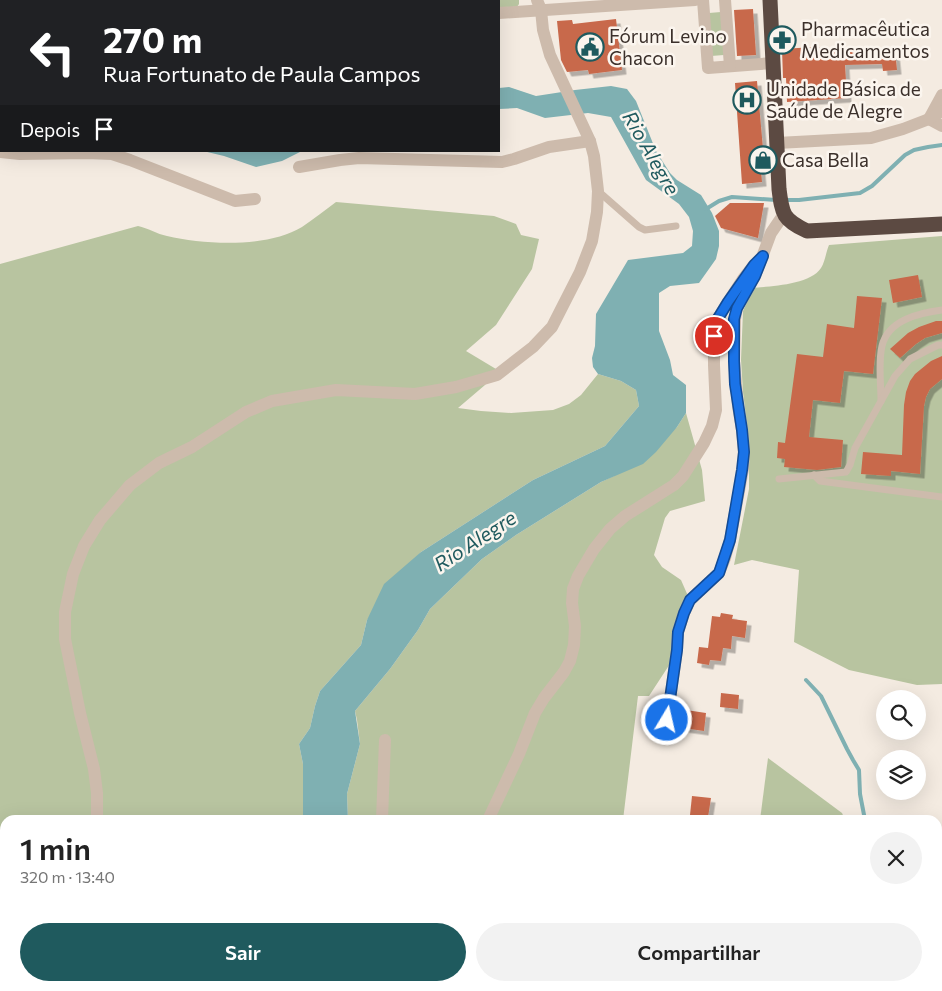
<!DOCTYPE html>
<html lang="pt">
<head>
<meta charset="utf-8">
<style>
  body { margin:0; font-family:Commissioner,sans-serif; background:#f2f2f2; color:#222; height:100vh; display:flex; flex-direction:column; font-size:19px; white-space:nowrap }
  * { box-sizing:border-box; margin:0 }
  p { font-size:16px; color:#767676 }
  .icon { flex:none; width:28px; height:28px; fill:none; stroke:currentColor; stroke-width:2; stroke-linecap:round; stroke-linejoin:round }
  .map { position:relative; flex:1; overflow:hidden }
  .details { position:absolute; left:0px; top:815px; width:942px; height:176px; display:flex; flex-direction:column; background:#fff; border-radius:15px 15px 0 0; box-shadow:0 5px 20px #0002 }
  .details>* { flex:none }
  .banner { position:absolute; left:0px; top:0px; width:500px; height:152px; box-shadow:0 5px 20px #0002; background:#202124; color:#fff; overflow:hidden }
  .fabs { position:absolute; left:876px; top:690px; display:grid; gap:10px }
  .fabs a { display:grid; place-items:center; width:50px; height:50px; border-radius:50%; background:#fff; box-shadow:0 5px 20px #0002; font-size:25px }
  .pin { position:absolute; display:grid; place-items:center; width:42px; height:42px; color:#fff; margin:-21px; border:2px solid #fff; border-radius:50%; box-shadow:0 1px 5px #0007 }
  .me { position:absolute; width:55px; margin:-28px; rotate:9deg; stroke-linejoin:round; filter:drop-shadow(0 0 4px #0008) }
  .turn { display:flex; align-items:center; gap:18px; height:105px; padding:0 20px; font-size:22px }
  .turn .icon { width:65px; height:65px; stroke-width:2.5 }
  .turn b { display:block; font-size:35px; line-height:42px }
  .then { display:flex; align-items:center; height:48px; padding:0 20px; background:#0003; gap:10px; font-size:19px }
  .round { display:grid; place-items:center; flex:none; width:52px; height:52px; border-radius:26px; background:#f2f2f2 }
  .overview { display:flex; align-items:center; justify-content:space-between; height:85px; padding:0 20px }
  h1 { font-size:30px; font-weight:600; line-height:38px }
  .button { display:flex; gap:10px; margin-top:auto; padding:10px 20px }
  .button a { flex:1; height:58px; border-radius:30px; background:#1f5a5e; color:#fff; font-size:20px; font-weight:600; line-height:58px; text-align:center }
  .button a+a { background:#f2f2f2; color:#222 }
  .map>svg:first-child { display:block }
  .green { fill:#b8c4a0 }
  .water { fill:#7fb0b2 }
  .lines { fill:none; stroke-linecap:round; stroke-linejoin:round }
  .stream { stroke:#7fb0b2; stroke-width:4 }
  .building { fill:#c8694b; filter:url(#shadow) }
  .lane { stroke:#cdbbac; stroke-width:7 }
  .street { stroke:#cdbbac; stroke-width:12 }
  .secondary { stroke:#a18a7d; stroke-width:12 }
  .highway { stroke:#5c4a42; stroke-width:15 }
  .route-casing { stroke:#114b97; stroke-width:12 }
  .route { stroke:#1a73e8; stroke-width:9 }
  .labels { text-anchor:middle; stroke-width:5; stroke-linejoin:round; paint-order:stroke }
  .poi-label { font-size:19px; fill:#3b302b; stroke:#fbf5ee; text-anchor:start }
  .water-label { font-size:20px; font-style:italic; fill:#1f5a5e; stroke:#fbf5ee }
</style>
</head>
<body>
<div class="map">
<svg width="942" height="991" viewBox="0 0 942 991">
  <defs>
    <filter id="shadow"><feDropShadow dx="4.5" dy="4.5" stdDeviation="0" flood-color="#0004"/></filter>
  </defs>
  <rect width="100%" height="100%" fill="#f4ebe1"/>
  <g class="green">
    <path d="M 375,0 L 519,0 L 519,4 L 517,7 L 499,10 L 499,1 L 375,1 Z"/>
    <path d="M 721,12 L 724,55 L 711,56 L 709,13 Z"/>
    <path d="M 336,202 L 494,216 L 516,224 L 521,235 L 539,239 L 532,269 L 496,325 L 466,351 L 496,369 L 485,385 L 458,408 L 481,411 L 511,413 L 553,410 L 569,404 L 581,395 L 598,374 L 621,381 L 636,390 L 639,406 L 605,446 L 533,480 L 421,552 L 367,620 L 361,645 L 320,691 L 315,706 L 310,728 L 299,744 L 303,764 L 303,820 L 5,820 L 5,986 L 325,986 L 326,991 L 0,991 L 0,264 L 138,226 C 148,228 157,234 167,236 C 206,245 267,248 302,227 C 314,219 325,210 336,202 Z"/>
    <path d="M 942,236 L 942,684 L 917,685 L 849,670 L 794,642 L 799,570 L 752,560 L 734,565 L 749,489 L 749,442 L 743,392 L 741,360 L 743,311 L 753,288 C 771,286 810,285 821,268 C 825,262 826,252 829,245 Z"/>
    <path d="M 686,413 L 702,470 L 705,501 L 670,511 L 665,518 L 654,555 L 662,567 L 681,580 L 688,596 L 679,650 L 649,696 L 638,696 L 623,820 L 348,820 L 347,794 L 360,744 L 357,720 L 355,711 L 390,669 L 418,630 L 430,609 L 482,559 L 516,535 L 601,482 L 614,476 L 677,427 Z"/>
    <path d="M 768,758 L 842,813 L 845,820 L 760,820 Z"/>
    <rect x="354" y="986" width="506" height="5"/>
  </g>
  <g class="water">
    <path d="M 611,86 L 627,89 L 636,101 L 656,151 L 670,173 L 677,180 L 701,195 L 712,213 L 719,231 L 719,246 L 716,259 L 699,283 L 670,286 L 659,293 L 659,331 L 670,360 L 673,375 L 686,385 L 686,413 L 677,427 L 656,452 L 643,464 L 601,482 L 516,535 L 482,559 L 430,609 L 418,630 L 390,669 L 355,711 L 360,744 L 347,794 L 348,820 L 303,820 L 303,764 L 299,744 L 310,728 L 315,706 L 320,691 L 361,645 L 367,620 L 384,584 L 421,552 L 533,480 L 605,446 L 639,406 L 636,390 L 621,381 L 598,374 L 593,367 L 592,358 L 595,346 L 596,314 L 628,260 L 683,253 L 692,246 L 693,231 L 689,217 L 679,204 L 646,180 L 611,117 L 588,113 L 545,118 L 517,108 L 499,109 L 499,88 L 509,87 L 536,96 L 575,90 Z"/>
    <path d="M 203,151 L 302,151 L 282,161 L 256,167 L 224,156 Z"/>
  </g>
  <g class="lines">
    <g class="stream">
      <path d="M 783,200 L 799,200 L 860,193 L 872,186 L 905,155 L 914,150 L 928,147 L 942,145"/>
      <path d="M 706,209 L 719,201 L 732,197 L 776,200"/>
      <path d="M 806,680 L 821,696 L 847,749 L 853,760 L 859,770 L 860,794 L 865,820"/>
      <path d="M 881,991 L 882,986"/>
    </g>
  </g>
  <g class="building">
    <path d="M 753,9 L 756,55 L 737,56 L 734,10 Z"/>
    <path d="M 616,19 L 622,70 L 589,74 L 588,70 L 567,72 L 561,60 L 557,21 L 572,20 L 573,24 Z"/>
    <path d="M 814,47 L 882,56 L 882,53 L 895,51 L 897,70 L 883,71 L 882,64 L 845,65 L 847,98 L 787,102 L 786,78 L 783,78 L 782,49 Z"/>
    <path d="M 757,81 L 763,149 L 759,149 L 762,182 L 742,184 L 735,83 Z"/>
    <path d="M 730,203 L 764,203 L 758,238 L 721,228 L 715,216 Z"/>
    <path d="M 918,275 L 922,297 L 893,303 L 889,280 Z"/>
    <path d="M 857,296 L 882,298 L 873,374 L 844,371 L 840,403 L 813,400 L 809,437 L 843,440 L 841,467 L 817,470 L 784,467 L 785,459 L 777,458 L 778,442 L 785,443 L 797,354 L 823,357 L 827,324 L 854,328 Z"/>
    <path d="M 936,321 L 942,321 L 942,333 L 925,338 L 916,344 L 900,358 L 890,349 L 908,333 L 919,327 Z"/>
    <path d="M 942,356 L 942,379 L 930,389 L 926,397 L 924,406 L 920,474 L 891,471 L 891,476 L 861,474 L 863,452 L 902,455 L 904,405 L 906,392 L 910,381 L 915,374 L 931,361 Z"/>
    <path d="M 721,613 L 733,615 L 732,619 L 747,621 L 745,638 L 732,636 L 731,649 L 723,648 L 721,661 L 710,660 L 709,665 L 697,663 L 699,647 L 708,648 L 712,616 L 720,617 Z"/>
    <path d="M 721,693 L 739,695 L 738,709 L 720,707 Z"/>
    <path d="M 686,710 L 706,713 L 704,731 L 683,728 Z"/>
    <path d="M 692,796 L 711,798 L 708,817 L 690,815 Z"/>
  </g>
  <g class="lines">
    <g class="lane">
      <path d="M 598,191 L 639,227 L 645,230 L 676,226"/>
      <path d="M 881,401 C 881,383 878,363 882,346 C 888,320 919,313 942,310"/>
      <path d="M 814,475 L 820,481 L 942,497"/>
      <path d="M 779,479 L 846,472 L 850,465 L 855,448 L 895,376 L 910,359 L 938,345 L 942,345"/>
    </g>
    <g class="street">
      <path d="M 334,0 L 334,1"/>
      <path d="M 703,0 L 708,68 L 773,63"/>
      <path d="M 725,0 L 730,66"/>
      <path d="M 13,1 L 14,0"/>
      <path d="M 499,13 L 695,0"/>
      <path d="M 0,17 L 1,18"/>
      <path d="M 0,41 L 1,37"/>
      <path d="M 930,117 L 942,95"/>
      <path d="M 929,119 L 942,126"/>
      <path d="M 777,143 L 871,138 L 903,129 L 929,119 L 942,111"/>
      <path d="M 0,152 L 20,154 L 87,153 L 112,154 L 130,160 L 235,201 L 255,199"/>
      <path d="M 299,167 L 340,160 L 359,158 L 502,162 L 514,159 L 549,147 L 590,141"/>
      <path d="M 667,720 L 677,650 L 678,632 L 684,613 L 690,600 L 719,573 L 725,558 L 730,540 L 743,469 L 744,452 L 742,430 L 738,406 L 734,361 L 735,319 L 737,308 L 755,276 L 771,233 L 784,214"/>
      <path d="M 97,820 L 97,793 L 94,769 L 80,713 L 65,639 L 65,612 L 73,574 L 84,546 L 100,520 L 130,485 L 159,463 L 192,447 L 246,412 L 272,401 L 336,390 L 415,394 L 456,387 L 497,375 L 533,347 L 552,327 L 580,272 L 592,241 L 597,212 L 598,191 L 594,156 L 590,141 L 550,55 L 543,30 L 541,10 L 537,0"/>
      <path d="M 382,820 L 385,740"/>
      <path d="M 488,820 L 519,754 L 535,713 L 544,698 L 564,672 L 570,661 L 574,645 L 575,626 L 572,603 L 573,589 L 578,576 L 594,549 L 610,529 L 625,516 L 674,485 L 683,476 L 704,443 L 712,426 L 716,410 L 714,365 L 714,336 L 717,320 L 728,302 L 743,279 L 754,265 L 763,256"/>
      <path d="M 0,939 L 5,936"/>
      <path d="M 411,986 L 412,991"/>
      <path d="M 440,991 L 440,986"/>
    </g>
    <g class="secondary">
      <path d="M 96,0 L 104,1"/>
      <path d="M 228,1 L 240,0"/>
    </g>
    <path class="highway" d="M 770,0 L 779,189 C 782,214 783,220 807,231 L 942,224"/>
  </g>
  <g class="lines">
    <g class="route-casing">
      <path id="route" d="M 667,720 L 677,650 L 678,632 L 684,613 L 690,600 L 719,573 L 730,540 L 742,470 L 744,452 L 742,430 L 735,384 L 734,361 L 734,319 L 737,308 L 755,276 L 763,256 L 754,265 L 728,302 L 717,320 L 714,336"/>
    </g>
    <use href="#route" class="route"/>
  </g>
  <defs>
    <g id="pharmacy-ring" transform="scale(1.4375)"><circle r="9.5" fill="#fbf5ee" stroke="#1f5a5e" stroke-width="1.5"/><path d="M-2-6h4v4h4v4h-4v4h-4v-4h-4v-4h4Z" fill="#1f5a5e"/></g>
    <g id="civic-ring" transform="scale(1.4375)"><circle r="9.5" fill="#fbf5ee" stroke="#1f5a5e" stroke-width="1.5"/><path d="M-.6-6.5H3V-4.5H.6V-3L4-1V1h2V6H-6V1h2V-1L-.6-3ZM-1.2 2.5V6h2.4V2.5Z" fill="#1f5a5e"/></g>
    <g id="hospital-ring" transform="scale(1.4375)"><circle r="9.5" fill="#fbf5ee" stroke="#1f5a5e" stroke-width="1.5"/><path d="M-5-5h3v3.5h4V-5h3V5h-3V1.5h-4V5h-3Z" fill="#1f5a5e"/></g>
    <g id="shop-ring" transform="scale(1.4375)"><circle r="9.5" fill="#fbf5ee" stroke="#1f5a5e" stroke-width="1.5"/><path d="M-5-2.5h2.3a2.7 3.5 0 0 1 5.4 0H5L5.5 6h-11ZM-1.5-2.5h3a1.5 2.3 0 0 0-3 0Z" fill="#1f5a5e"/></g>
  </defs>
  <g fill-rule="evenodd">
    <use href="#pharmacy-ring" x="782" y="40"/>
    <use href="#civic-ring" x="590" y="47"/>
    <use href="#hospital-ring" x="747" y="100"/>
    <use href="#shop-ring" x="763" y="160"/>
  </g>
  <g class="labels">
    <g class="poi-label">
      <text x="801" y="36">Pharmacêutica<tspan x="801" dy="22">Medicamentos</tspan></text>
      <text x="609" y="43">Fórum Levino<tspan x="609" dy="22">Chacon</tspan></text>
      <text x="766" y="96">Unidade Básica de<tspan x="766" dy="22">Saúde de Alegre</tspan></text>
      <text x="782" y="167">Casa Bella</text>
    </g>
    <g class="water-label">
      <text transform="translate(651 153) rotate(60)" y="7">Rio Alegre</text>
      <text transform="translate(475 541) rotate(-33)" y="7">Rio Alegre</text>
    </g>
  </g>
</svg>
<div class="fabs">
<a><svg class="icon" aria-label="search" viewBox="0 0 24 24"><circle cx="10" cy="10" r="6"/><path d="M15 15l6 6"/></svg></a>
<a><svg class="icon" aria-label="layers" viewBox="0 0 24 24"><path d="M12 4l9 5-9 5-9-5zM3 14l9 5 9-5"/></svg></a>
</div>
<div class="pin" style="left:714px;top:336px;background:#d93025"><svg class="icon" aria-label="arrive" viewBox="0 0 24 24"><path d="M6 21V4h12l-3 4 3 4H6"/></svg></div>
<svg class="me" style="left:667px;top:720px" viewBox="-20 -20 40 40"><circle r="17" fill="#1a73e8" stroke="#fff" stroke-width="3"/><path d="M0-11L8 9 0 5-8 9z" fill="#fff"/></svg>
<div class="banner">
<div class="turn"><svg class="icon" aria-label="left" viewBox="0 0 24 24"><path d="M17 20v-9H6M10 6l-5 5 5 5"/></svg><div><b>270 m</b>Rua Fortunato de Paula Campos</div></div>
<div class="then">Depois<svg class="icon" aria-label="arrive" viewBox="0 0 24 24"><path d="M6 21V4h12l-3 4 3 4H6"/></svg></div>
</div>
<section class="details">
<div class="overview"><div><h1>1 min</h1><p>320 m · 13:40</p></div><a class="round"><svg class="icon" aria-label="close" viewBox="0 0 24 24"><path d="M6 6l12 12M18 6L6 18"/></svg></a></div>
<div class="button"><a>Sair</a><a>Compartilhar</a></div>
</section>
</div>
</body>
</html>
